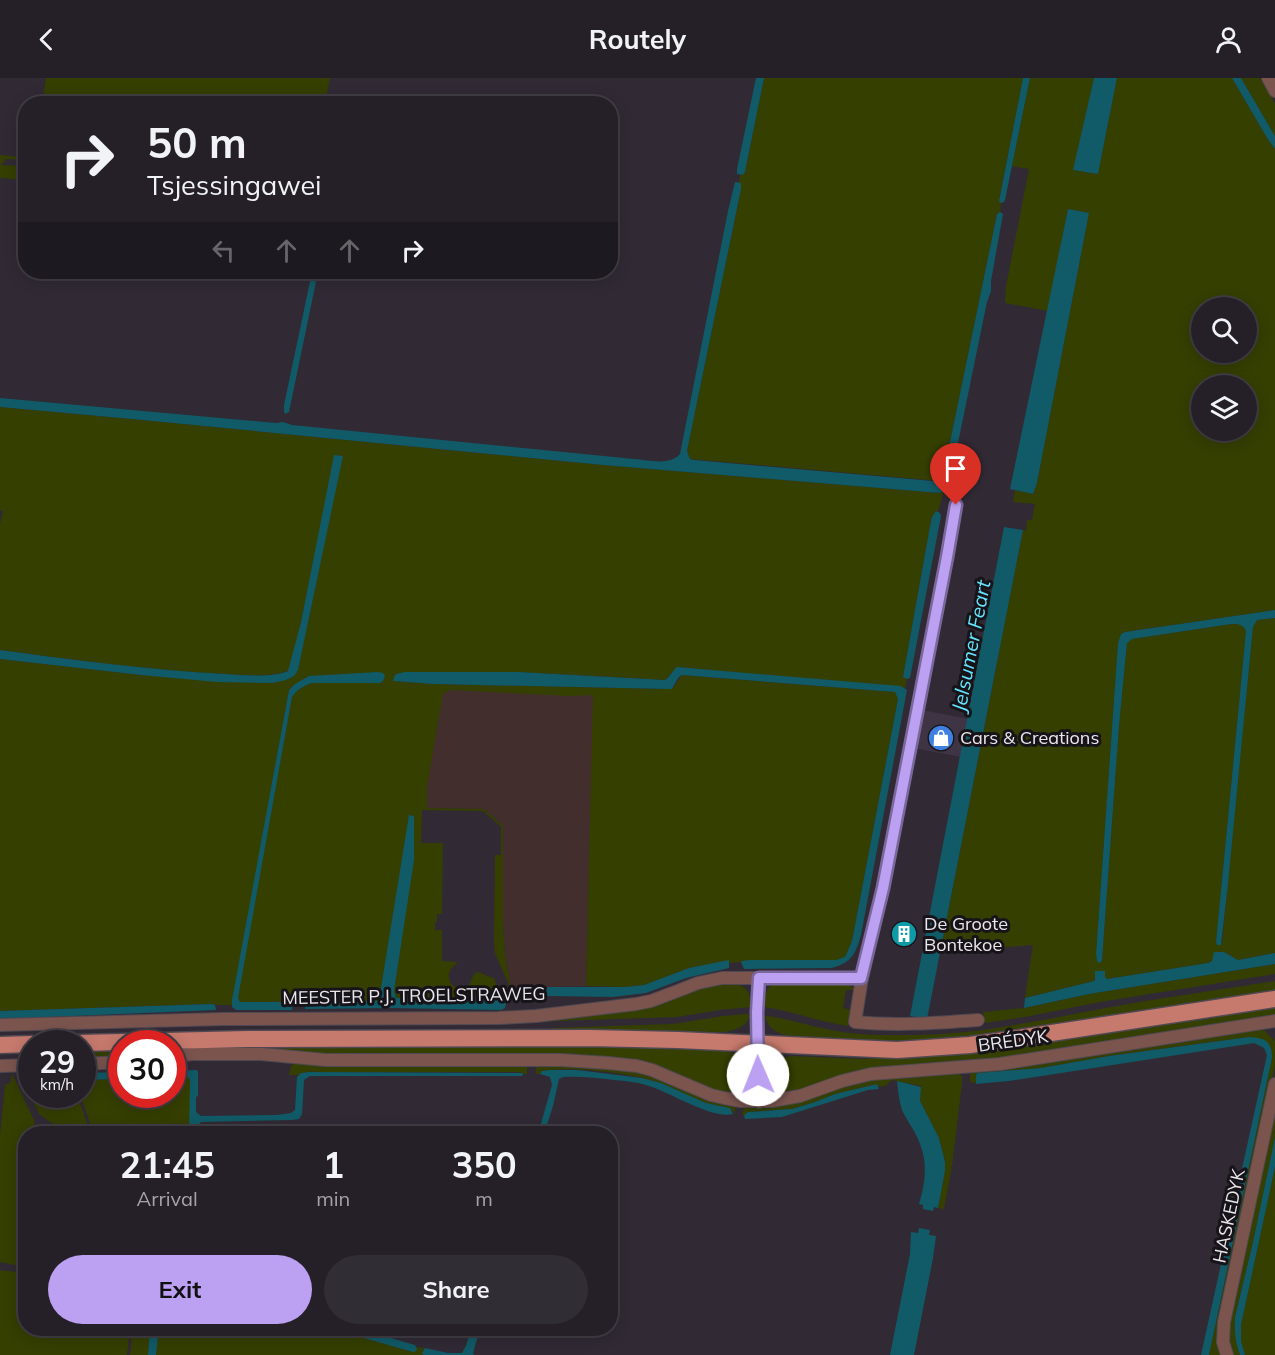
<!DOCTYPE html>
<html lang="en">
<head>
<meta charset="utf-8">
<style>
  body { margin:0; font-family:Mulish,sans-serif; background:#312d34; color:#f1f3f6; height:100vh; display:flex; flex-direction:column; font-size:22px; white-space:nowrap }
  * { box-sizing:border-box; margin:0 }
  p { font-size:20px; color:#a3a3a8 }
  .icon { flex:none; width:33px; height:33px; fill:none; stroke:currentColor; stroke-width:2; stroke-linecap:round; stroke-linejoin:round }
  .map { position:relative; flex:1; overflow:hidden }
  .sheet { position:absolute; left:18px; top:1048px; width:600px; height:210px; display:flex; flex-direction:column; background:#252028; border-radius:24px; box-shadow:0 3px 15px #0003,0 0 0 2px #423e45 }
  .sheet>* { flex:none }
  .top-card { position:absolute; left:18px; top:18px; width:600px; height:183px; border-radius:24px; box-shadow:0 3px 15px #0003,0 0 0 2px #423e45; background:#252028; color:#f1f3f6; overflow:hidden }
  .fabs { position:absolute; left:1191px; top:219px; display:grid; gap:12px }
  .fabs a { display:grid; place-items:center; width:66px; height:66px; border-radius:50%; background:#252028; box-shadow:0 3px 15px #0003,0 0 0 2px #423e45; font-size:30px }
  .speed { position:absolute; left:18px; top:952px; display:flex; gap:12px; font-size:30px; font-weight:700; text-align:center }
  .speed>* { display:grid; place-content:center; width:78px; height:78px; border-radius:50%; background:#252028; box-shadow:0 3px 15px #0003,0 0 0 2px #423e45; line-height:1 }
  .speed small { font-size:15px; font-weight:400 }
  .speed .limit { border:9px solid #d22; background:#fff; color:#111 }
  .pin { position:absolute; display:grid; place-items:center; width:51px; height:51px; color:#fff; margin:-62px -26px; border-radius:50% 50% 50% 0; rotate:-45deg; box-shadow:0 0 6px #0007 }
  .pin .icon { rotate:45deg }
  .me { position:absolute; width:66px; margin:-33px; rotate:359deg; stroke-linejoin:round; filter:drop-shadow(0 0 4px #0008) }
  .turn { display:flex; align-items:center; gap:21px; height:126px; padding:0 30px; font-size:27px }
  .turn .icon { width:78px; height:78px; stroke-width:2.5 }
  .turn b { display:block; font-size:42px; line-height:51px }
  .lanes { display:flex; align-items:center; height:57px; padding:0 30px; background:#0003; justify-content:center; gap:30px; direction:ltr }
  .lanes .off { opacity:.35 }
  .eta { display:flex; justify-content:space-evenly; align-items:center; height:102px; text-align:center }
  .eta b { font-size:36px; font-weight:700; line-height:42px }
  .primary-button { display:flex; gap:12px; margin-top:auto; padding:12px 30px }
  .primary-button a { flex:1; height:69px; border-radius:36px; background:#bca0f2; color:#111; font-size:24px; font-weight:700; line-height:69px; text-align:center }
  .primary-button a+a { background:#312d34; color:#f1f3f6 }
  header { display:flex; justify-content:space-between; align-items:center; height:78px; padding:0 30px; background:#252028; font-size:27px; font-weight:700 }
  .map>svg:first-child { display:block }
  .built { fill:#3e3443 }
  .industrial { fill:#432e2e }
  .green { fill:#353f00; fill-rule:evenodd }
  .water { fill:#115a67 }
  .lines { fill:none; stroke-linecap:round; stroke-linejoin:round }
  .minor-casing { stroke:#4f4852; stroke-width:14 }
  .primary-casing { stroke:#4f4852; stroke-width:19 }
  .minor { stroke:#7b544e; stroke-width:12 }
  .primary { stroke:#c6796d; stroke-width:16 }
  .route-casing { stroke:#7a689d; stroke-width:15 }
  .route { stroke:#bca0f2; stroke-width:10 }
  .labels { text-anchor:middle; stroke-width:6; stroke-linejoin:round; paint-order:stroke }
  .poi-label { font-size:18px; fill:#eae6ed; stroke:#171419; text-anchor:start }
  .street-label { font-size:18px; fill:#eae6ed; stroke:#171419 }
  .water-label { font-size:20px; font-style:italic; fill:#65e5fe; stroke:#171419 }
</style>
</head>
<body>
<header><svg class="icon" aria-label="back" viewBox="0 0 24 24"><path d="M15 5l-7 7 7 7"/></svg>Routely<svg class="icon" aria-label="person" viewBox="0 0 24 24"><circle cx="12" cy="8" r="4"/><path d="M4 21q1-7 8-7t8 7"/></svg></header>
<div class="map">
<svg width="1275" height="1277" viewBox="0 0 1275 1277">
  <rect width="100%" height="100%" fill="#312a35"/>
  <path class="built" d="M 922,632 L 969,641 L 961,679 L 914,670 Z"/>
  <path class="industrial" d="M 436,606 L 594,609 L 586,908 L 548,909 L 545,912 L 545,914 L 523,915 L 513,921 L 505,877 L 503,847 L 503,748 L 484,731 L 414,730 Z"/>
  <g class="green">
    <path d="M 46,0 L 330,0 L 325,25 L 42,26 Z"/>
    <path d="M 764,0 L 1023,0 L 999,122 L 1001,125 L 1000,134 L 997,136 L 943,398 L 939,403 L 690,381 L 687,373 L 741,111 L 741,106 L 739,105 L 740,97 L 743,97 L 745,94 Z"/>
    <path d="M 1030,0 L 1094,0 L 1074,92 L 1098,96 L 1117,0 L 1232,0 L 1267,60 L 1275,71 L 1275,532 L 1125,554 L 1121,556 L 1118,565 L 1096,876 L 1097,883 L 1100,884 L 1102,883 L 1119,648 L 1127,565 L 1131,561 L 1231,546 C 1238,546 1243,546 1246,553 L 1216,864 L 1217,867 L 1222,865 L 1253,549 L 1257,542 L 1275,540 L 1275,875 L 1238,882 L 1224,874 L 1208,885 L 1107,901 L 1105,899 L 1105,893 L 1096,893 L 1094,903 L 1025,920 L 1033,867 L 940,875 L 1023,452 L 1026,453 L 1027,442 L 1032,442 L 1035,426 L 1013,424 L 1015,412 L 1033,416 L 1037,405 L 1089,135 L 1068,131 L 1048,233 L 1005,225 L 1006,208 L 1029,91 L 1012,88 ZM 1202,230 L 1246,230 L 1246,274 L 1202,274 ZM 1202,308 L 1246,308 L 1246,352 L 1202,352 Z"/>
    <path d="M 1241,0 L 1260,0 L 1275,26 L 1275,58 Z"/>
    <path d="M 0,77 L 25,79 L 25,82 L 6,81 L 1,87 L 25,88 L 25,102 L 0,100 Z"/>
    <path d="M 0,329 L 132,341 L 603,387 L 940,415 L 944,413 L 938,433 L 936,433 L 930,448 L 903,599 L 907,601 L 905,610 L 677,589 L 665,602 L 518,594 L 394,603 L 433,606 L 667,611 L 672,611 L 682,597 L 895,614 L 898,621 L 852,863 L 845,879 L 836,882 L 749,882 L 742,883 L 741,884 L 730,885 L 729,883 L 689,890 L 644,907 L 625,909 L 586,908 L 593,617 L 568,618 L 450,612 L 443,616 L 427,709 L 427,730 L 484,731 L 503,748 L 503,847 L 505,877 L 513,921 L 512,922 L 509,907 L 495,875 L 494,864 L 495,777 L 501,777 L 501,749 L 483,733 L 422,732 L 421,765 L 443,765 L 442,836 L 437,836 L 437,844 L 435,844 L 435,852 L 442,852 L 442,883 L 458,884 C 449,891 445,898 453,908 L 464,910 C 473,906 470,900 476,894 C 483,894 487,899 494,900 L 498,911 L 504,921 L 462,919 L 397,921 L 394,913 L 401,865 L 414,738 L 410,737 L 379,922 L 374,923 L 240,924 L 238,920 L 238,912 L 292,619 C 298,611 303,608 312,605 L 380,605 L 309,598 L 295,606 L 289,612 L 232,927 L 215,927 L 211,926 L 0,933 L 0,581 L 141,597 L 286,602 L 294,598 L 298,592 L 342,378 L 335,377 L 301,544 L 289,592 C 271,600 244,597 225,596 C 150,592 74,582 0,572 L 0,446 L 3,433 L 0,432 Z"/>
    <path d="M 1275,886 L 1275,896 L 1100,924 L 1025,939 L 985,945 L 983,934 L 1024,930 L 1089,916 Z"/>
    <path d="M 1275,903 L 1275,914 L 996,956 L 937,962 L 888,963 L 788,958 C 777,955 768,951 765,938 C 787,940 809,948 831,952 C 859,958 889,957 918,957 C 976,956 1033,944 1090,933 C 1151,921 1213,913 1275,903 Z"/>
    <path d="M 728,904 C 744,907 751,911 751,929 L 720,932 L 677,939 L 528,944 Z"/>
    <path d="M 846,904 L 853,910 L 853,912 L 846,912 L 843,930 L 851,932 L 848,948 C 820,944 792,933 764,929 C 765,919 765,909 776,905 Z"/>
    <path d="M 1275,928 L 1275,939 L 785,1015 C 764,1013 759,991 778,981 C 783,979 788,979 792,978 L 863,981 L 920,978 Z"/>
    <path d="M 747,936 L 750,937 C 746,950 736,951 726,954 L 552,952 L 552,950 L 673,946 L 723,938 Z"/>
    <path d="M 1256,951 L 1265,953 L 1275,963 L 1275,988 L 1263,1044 L 1223,1277 L 1209,1277 L 1272,980 L 1270,968 L 1249,959 L 1109,978 L 1041,990 L 978,995 L 976,997 L 976,1005 L 970,1004 L 970,996 L 974,993 Z"/>
    <path d="M 269,967 L 645,968 L 726,973 C 731,975 738,976 743,980 C 754,989 754,1017 735,1016 C 712,1016 676,997 655,988 L 173,974 L 172,969 Z"/>
    <path d="M 121,970 L 121,979 L 83,980 L 82,972 Z"/>
    <path d="M 297,984 L 527,988 L 527,996 L 523,996 L 521,994 L 323,994 C 315,994 305,992 299,997 L 289,997 L 291,988 Z"/>
    <path d="M 541,986 L 636,992 L 734,1026 L 735,1028 L 735,1036 C 729,1027 715,1028 705,1025 C 690,1020 677,1012 662,1006 C 634,995 572,988 542,993 L 540,996 L 536,996 L 536,989 Z"/>
    <path d="M 959,995 L 962,998 L 962,1005 L 952,1088 L 944,1131 L 938,1130 L 945,1093 L 945,1084 L 939,1060 L 920,1023 L 921,1008 L 892,1002 L 885,1008 L 879,1009 L 877,1006 L 835,1016 L 815,1024 L 792,1031 L 748,1034 L 744,1037 L 742,1037 L 744,1030 L 747,1028 L 851,1005 L 878,1001 Z"/>
    <path d="M 11,998 L 13,998 L 34,1042 L 36,1056 L 26,1056 L 25,1189 L 0,1184 L 0,1057 L 5,1007 L 11,1004 Z"/>
    <path d="M 188,999 L 190,1002 L 191,1008 L 189,1056 L 94,1056 L 80,1017 L 82,1017 L 83,1002 L 121,1001 L 122,1017 L 172,1017 L 173,1000 Z"/>
    <path d="M 28,1014 L 31,1014 L 32,1017 L 77,1017 L 91,1056 L 68,1056 L 40,1037 Z"/>
    <path d="M 1275,1023 L 1275,1059 L 1253,1164 L 1235,1239 C 1234,1253 1235,1264 1240,1277 L 1232,1277 L 1227,1255 Z"/>
    <path d="M 1275,1089 L 1275,1277 L 1245,1277 L 1241,1263 L 1241,1247 Z"/>
    <path d="M 0,1192 L 25,1195 L 26,1251 L 130,1251 L 127,1277 L 0,1277 Z"/>
    <path d="M 133,1251 L 150,1251 L 148,1277 L 130,1277 Z"/>
    <path d="M 159,1251 L 332,1251 L 413,1274 L 417,1271 L 416,1269 L 424,1270 L 422,1275 L 424,1277 L 156,1277 Z"/>
  </g>
  <g class="water">
    <path d="M 756,0 L 764,0 L 745,94 L 743,97 L 737,96 L 737,91 Z"/>
    <path d="M 1023,0 L 1030,0 L 1005,122 L 1004,124 L 1001,125 L 999,123 Z"/>
    <path d="M 1094,0 L 1117,0 L 1098,96 L 1073,92 Z"/>
    <path d="M 1232,0 L 1241,0 L 1275,58 L 1275,71 L 1267,60 Z"/>
    <path d="M 735,104 L 741,105 L 741,111 L 687,373 L 690,381 L 694,382 L 933,403 L 939,403 L 943,398 L 997,136 L 1000,134 L 1003,136 L 991,203 L 991,213 L 987,224 L 951,399 L 946,412 L 940,415 L 603,387 L 132,341 L 0,329 L 0,320 L 276,345 L 283,344 L 292,347 L 634,381 C 648,382 670,388 680,376 L 728,133 Z"/>
    <path d="M 1068,131 L 1089,135 L 1037,405 L 1033,416 L 1010,411 Z"/>
    <path d="M 312,194 L 318,194 L 289,334 L 285,336 L 284,333 L 284,327 Z"/>
    <path d="M 334,377 L 343,378 L 298,592 L 294,598 L 286,602 L 272,605 L 217,604 L 141,597 L 0,581 L 0,572 C 74,582 150,592 225,596 C 244,597 271,600 288,593 L 301,544 Z"/>
    <path d="M 936,433 L 940,435 L 941,438 L 910,600 L 907,601 L 903,599 L 930,448 L 932,439 Z"/>
    <path d="M 1004,449 L 1023,452 L 927,941 L 910,938 Z"/>
    <path d="M 1275,532 L 1275,540 L 1257,542 L 1253,549 L 1228,806 L 1221,867 L 1217,867 L 1216,864 L 1246,553 C 1243,546 1238,546 1231,546 L 1132,561 L 1127,565 L 1119,648 L 1102,883 L 1099,885 L 1097,883 L 1096,876 L 1118,565 L 1121,556 L 1125,554 Z"/>
    <path d="M 677,589 L 901,608 L 907,612 L 861,857 C 855,877 852,884 832,890 L 744,891 L 741,884 L 742,883 L 749,882 L 836,882 L 845,879 L 852,863 L 898,621 L 895,614 L 682,597 L 678,600 L 672,611 L 667,611 L 433,606 L 393,603 L 394,599 L 396,596 L 405,594 L 518,594 L 665,602 C 670,599 672,593 677,589 Z"/>
    <path d="M 378,594 L 383,595 L 385,598 L 383,603 L 380,605 L 312,605 C 303,608 298,611 292,619 L 238,920 L 240,924 L 292,924 L 292,932 L 236,932 L 232,929 L 232,922 L 289,612 L 295,606 L 309,598 Z"/>
    <path d="M 409,737 L 414,738 L 414,782 L 394,913 L 396,920 L 462,919 L 504,921 L 506,926 L 505,930 L 501,932 L 390,930 L 305,931 L 305,924 L 374,923 L 379,922 Z"/>
    <path d="M 1214,874 L 1224,874 L 1238,882 L 1275,875 L 1275,886 L 1089,916 L 1024,930 L 1025,920 L 1094,903 L 1095,902 L 1095,893 L 1105,893 L 1105,899 L 1107,901 L 1208,885 L 1212,883 Z"/>
    <path d="M 729,882 L 729,890 L 686,900 L 646,915 L 613,919 L 548,918 L 544,916 L 545,912 L 548,909 L 625,909 L 644,907 L 689,890 Z"/>
    <path d="M 211,926 L 215,927 L 216,932 L 0,941 L 0,933 Z"/>
    <path d="M 1249,959 C 1265,960 1272,963 1272,980 L 1209,1277 L 1201,1277 L 1265,986 L 1267,977 L 1264,970 L 1254,965 L 1248,966 L 1009,1003 L 976,1006 L 976,997 L 978,995 L 1041,990 L 1109,978 Z"/>
    <path d="M 196,992 L 198,993 L 198,1018 L 196,1019 L 196,1034 L 201,1038 L 277,1037 L 291,1035 L 295,1032 L 297,999 L 301,995 L 309,994 L 523,995 L 522,998 L 310,998 L 304,1002 L 302,1036 L 299,1041 L 292,1042 L 201,1044 L 198,1047 L 197,1056 L 189,1056 L 190,1003 L 188,999 L 173,1000 L 173,993 Z"/>
    <path d="M 549,992 L 577,992 L 642,1000 L 661,1005 L 706,1025 L 730,1030 L 733,1036 C 713,1042 668,1013 646,1007 C 636,1004 625,1003 614,1002 C 597,1000 580,998 563,999 L 559,1001 L 553,1028 L 544,1056 L 538,1056 L 552,1007 L 550,999 L 540,996 L 542,993 Z"/>
    <path d="M 121,994 L 121,1001 L 83,1002 L 83,995 Z"/>
    <path d="M 897,1003 L 921,1009 L 920,1023 L 939,1060 L 945,1084 L 945,1093 L 938,1130 L 934,1129 L 933,1133 L 923,1131 L 923,1127 L 919,1126 C 925,1106 928,1086 920,1066 C 916,1054 907,1043 902,1032 C 899,1023 898,1013 897,1003 Z"/>
    <path d="M 877,1006 L 879,1011 L 868,1012 L 782,1039 L 745,1041 L 744,1037 L 748,1034 L 792,1031 L 815,1024 L 835,1016 Z"/>
    <path d="M 1275,1059 L 1275,1089 L 1241,1247 L 1241,1263 L 1245,1277 L 1240,1277 C 1235,1264 1234,1253 1235,1239 L 1253,1164 Z"/>
    <path d="M 919,1150 L 930,1152 L 929,1157 L 936,1158 L 933,1180 L 914,1277 L 890,1277 L 910,1176 L 911,1154 L 918,1155 Z"/>
    <path d="M 150,1251 L 159,1251 L 156,1277 L 148,1277 Z"/>
    <path d="M 332,1251 L 360,1251 L 415,1267 L 417,1271 L 416,1273 L 413,1274 Z"/>
    <path d="M 471,1251 L 480,1251 L 473,1275 L 474,1277 L 424,1277 L 422,1275 L 425,1270 L 448,1275 L 462,1275 L 466,1268 Z"/>
  </g>
  <g class="lines">
    <g class="minor-casing">
      <g id="minor">
        <path d="M 1268,0 L 1275,13"/>
        <path d="M 956,427 L 947,479 L 883,810 L 862,900 L 855,944 C 896,948 937,945 978,942"/>
        <path d="M 759,900 L 757,934 L 759,1024"/>
        <path d="M 0,947 L 223,941 L 498,940 L 536,938 L 636,926 L 651,923 L 675,914 L 698,905 L 722,900 L 862,900"/>
        <path d="M 172,978 L 193,976 L 261,976 L 326,982 L 561,982 L 608,985 L 637,988 L 652,992 L 711,1017 L 724,1020 L 741,1023 L 771,1023 L 800,1018 L 842,1003 L 871,996 L 1000,986 L 1275,943"/>
        <path d="M 82,986 L 122,984"/>
        <path d="M 0,988 L 32,987"/>
        <path d="M 1227,1277 L 1223,1264 L 1224,1244 L 1275,1006"/>
      </g>
    </g>
    <g class="primary-casing">
      <g id="primary">
        <path d="M 37,966 L 248,961 L 589,960 L 678,962 L 897,972 L 970,967 L 1012,961 L 1275,921"/>
        <path d="M 0,967 L 32,966"/>
      </g>
    </g>
    <use href="#minor" class="minor"/>
    <use href="#primary" class="primary"/>
  </g>
  <g class="lines">
    <g class="route-casing">
      <path id="route" d="M 758,997 L 757,934 L 759,900 L 861,900 L 883,810 L 947,479 L 956,427"/>
    </g>
    <use href="#route" class="route"/>
  </g>
  <defs>
    <g id="shop-disc" transform="scale(1.35)"><circle r="9.5" fill="#3f7fe0" stroke="#171419"/><path d="M-5-2.5h2.3a2.7 3.5 0 0 1 5.4 0H5L5.5 6h-11ZM-1.5-2.5h3a1.5 2.3 0 0 0-3 0Z" fill="#fff"/></g>
    <g id="building-disc" transform="scale(1.35)"><circle r="9.5" fill="#0f9aa8" stroke="#171419"/><path d="M-4-6H4V6H1V3H-1V6H-4ZM-2.5-4.3h1.7v1.8h-1.7ZM.8-4.3h1.7v1.8H.8ZM-2.5-1h1.7V.8h-1.7ZM.8-1h1.7V.8H.8Z" fill="#fff"/></g>
  </defs>
  <g fill-rule="evenodd">
    <use href="#shop-disc" x="941" y="660"/>
    <use href="#building-disc" x="904" y="856"/>
  </g>
  <g class="labels">
    <g class="poi-label">
      <text x="960" y="666">Cars &amp; Creations</text>
      <text x="924" y="852">De Groote<tspan x="924" dy="21">Bontekoe</tspan></text>
    </g>
    <g class="street-label">
      <text transform="translate(414 918) rotate(-1)" y="6">MEESTER P.J. TROELSTRAWEG</text>
      <text transform="translate(1013 963) rotate(-8)" y="6">BRÉDYK</text>
      <text transform="translate(1229 1138) rotate(-78)" y="6">HASKEDYK</text>
    </g>
    <g class="water-label">
      <text transform="translate(971 568) rotate(-79)" y="7">Jelsumer Feart</text>
    </g>
  </g>
</svg>
<div class="fabs">
<a><svg class="icon" aria-label="search" viewBox="0 0 24 24"><circle cx="10" cy="10" r="6"/><path d="M15 15l6 6"/></svg></a>
<a><svg class="icon" aria-label="layers" viewBox="0 0 24 24"><path d="M12 4l9 5-9 5-9-5zM3 14l9 5 9-5"/></svg></a>
</div>
<div class="speed"><div>29<small>km/h</small></div><div class="limit">30</div></div>
<div class="pin" style="left:956px;top:427px;background:#d93025"><svg class="icon" aria-label="arrive" viewBox="0 0 24 24"><path d="M6 21V4h12l-3 4 3 4H6"/></svg></div>
<svg class="me" style="left:758px;top:997px" viewBox="-20 -20 40 40"><circle r="19" fill="#fff"/><path d="M0-13L10 11 0 6-10 11z" fill="#bca0f2"/></svg>
<div class="top-card">
<div class="turn"><svg class="icon" aria-label="right" viewBox="0 0 24 24"><path d="M7 20v-9h11M14 6l5 5-5 5"/></svg><div><b>50 m</b>Tsjessingawei</div></div>
<div class="lanes"><svg class="icon off" aria-label="left" viewBox="0 0 24 24"><path d="M17 20v-9H6M10 6l-5 5 5 5"/></svg><svg class="icon off" aria-label="ahead" viewBox="0 0 24 24"><path d="M12 20V5M6 11l6-6 6 6"/></svg><svg class="icon off" aria-label="ahead" viewBox="0 0 24 24"><path d="M12 20V5M6 11l6-6 6 6"/></svg><svg class="icon" aria-label="right" viewBox="0 0 24 24"><path d="M7 20v-9h11M14 6l5 5-5 5"/></svg></div>
</div>
<section class="sheet">
<div class="eta">
<div><b>21:45</b><p>Arrival</p></div>
<div><b>1</b><p>min</p></div>
<div><b>350</b><p>m</p></div>
</div>
<div class="primary-button"><a>Exit</a><a>Share</a></div>
</section>
</div>
</body>
</html>
